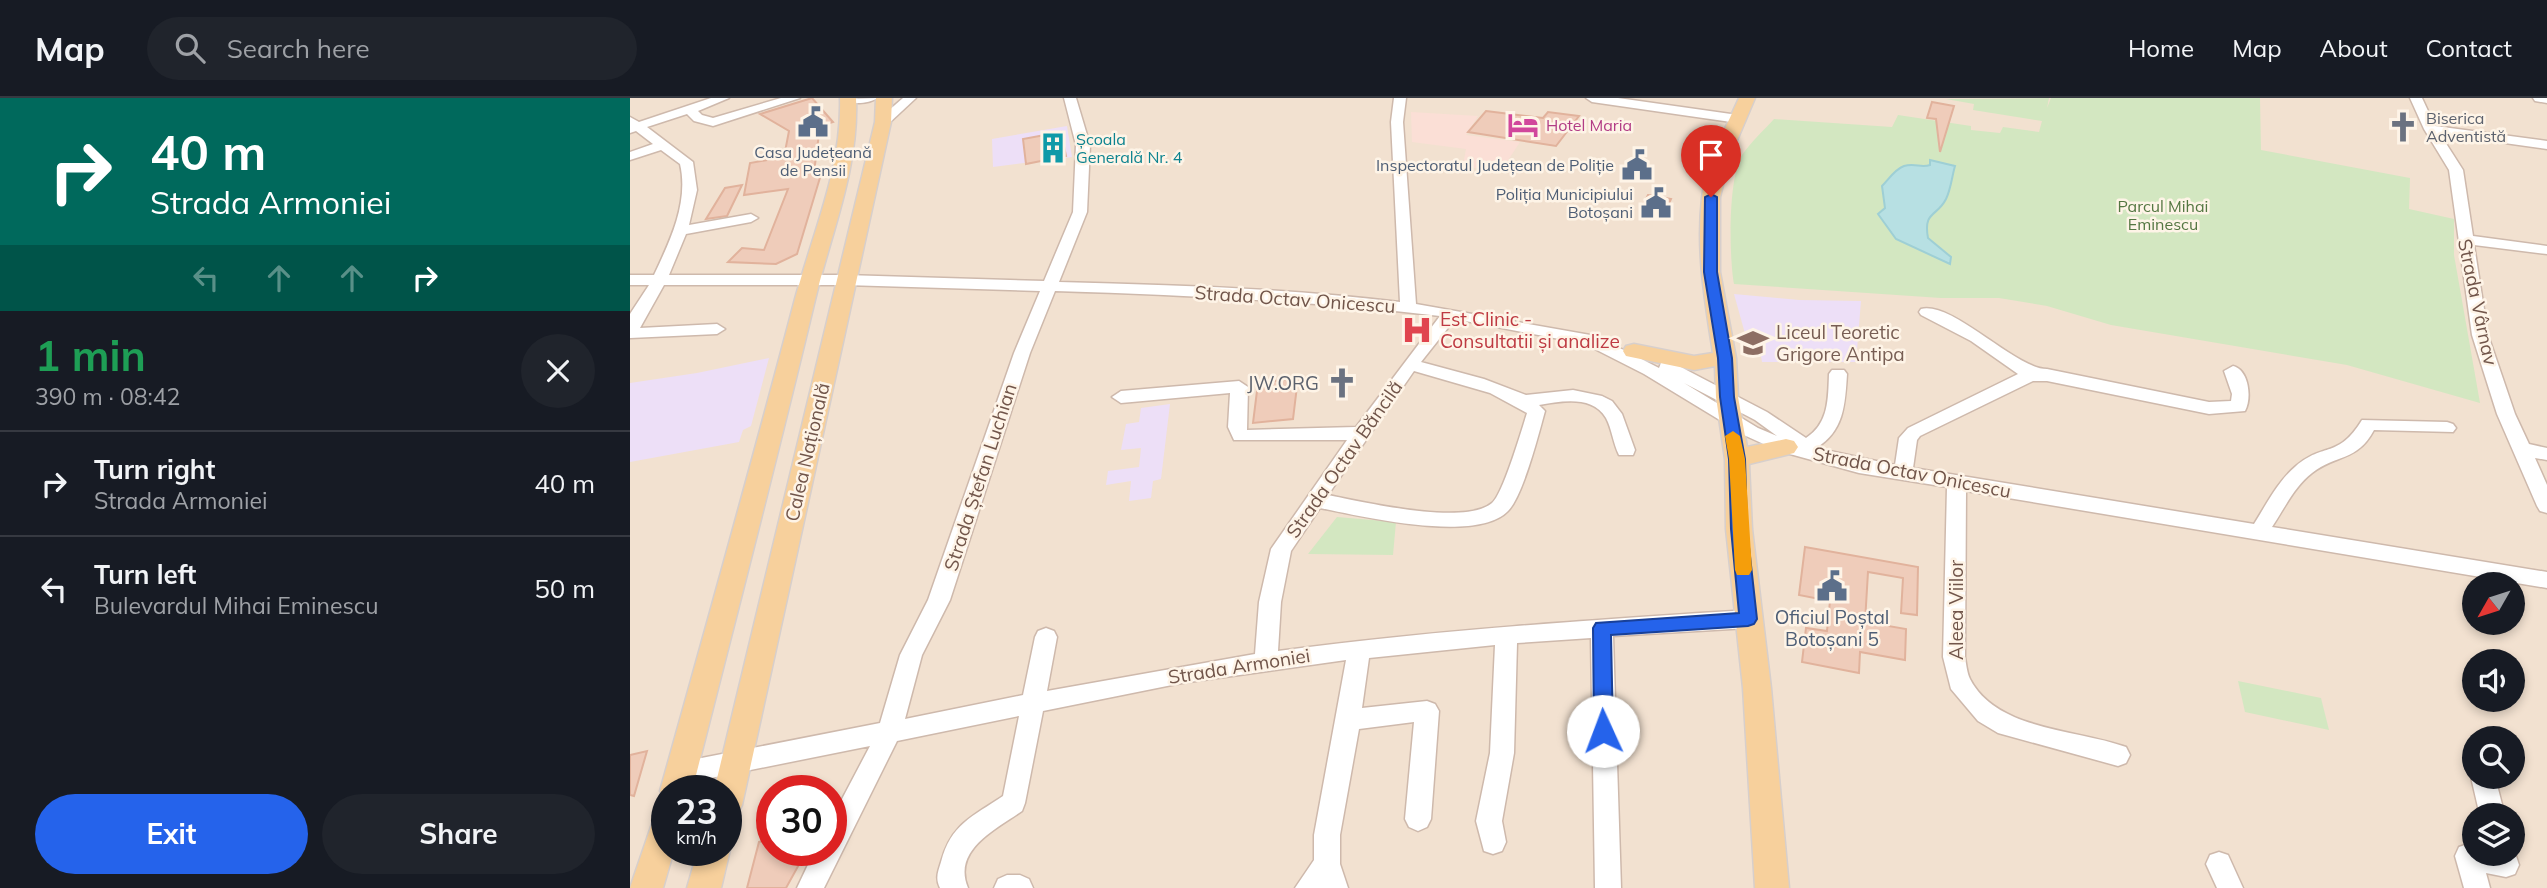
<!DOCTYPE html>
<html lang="en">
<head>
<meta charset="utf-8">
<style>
  body { margin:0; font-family:Mulish,sans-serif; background:#20242c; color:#f1f3f6; height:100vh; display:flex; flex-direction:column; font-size:26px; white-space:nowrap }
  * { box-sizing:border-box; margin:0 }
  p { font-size:23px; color:#9ea1a6 }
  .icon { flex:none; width:38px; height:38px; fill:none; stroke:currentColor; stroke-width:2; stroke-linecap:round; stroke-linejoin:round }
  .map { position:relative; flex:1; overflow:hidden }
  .drawer { display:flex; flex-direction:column; background:#171b24; width:630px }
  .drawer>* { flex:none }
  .banner { background:#00695c; color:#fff; overflow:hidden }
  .needle { width:46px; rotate:231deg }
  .fabs { position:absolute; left:1832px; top:474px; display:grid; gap:14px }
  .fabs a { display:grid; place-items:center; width:63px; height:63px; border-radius:50%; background:#171b24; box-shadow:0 4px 10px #0003; font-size:35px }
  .speed { position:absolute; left:21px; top:677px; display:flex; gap:14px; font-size:35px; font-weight:700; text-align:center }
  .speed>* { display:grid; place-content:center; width:91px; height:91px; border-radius:50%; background:#171b24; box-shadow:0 4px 10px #0003; line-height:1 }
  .speed small { font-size:18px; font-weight:400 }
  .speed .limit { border:10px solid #d22; background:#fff; color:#111 }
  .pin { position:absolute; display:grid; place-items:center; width:60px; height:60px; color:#fff; margin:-72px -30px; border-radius:50% 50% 50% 0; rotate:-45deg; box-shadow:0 0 7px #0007 }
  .pin .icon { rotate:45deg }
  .me { position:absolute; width:77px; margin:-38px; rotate:358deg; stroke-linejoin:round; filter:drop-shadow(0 0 5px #0008) }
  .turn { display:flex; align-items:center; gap:24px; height:147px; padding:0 35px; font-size:32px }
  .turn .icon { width:91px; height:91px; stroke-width:2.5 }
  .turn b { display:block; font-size:49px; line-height:60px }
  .lanes { display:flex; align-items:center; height:66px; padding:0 35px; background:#0003; justify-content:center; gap:35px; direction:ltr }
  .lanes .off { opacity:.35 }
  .round { display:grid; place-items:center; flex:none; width:74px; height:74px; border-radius:37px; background:#20242c }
  .summary { display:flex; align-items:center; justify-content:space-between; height:119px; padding:0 35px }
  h1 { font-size:42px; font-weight:700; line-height:52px; color:#1e9e55 }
  .button { display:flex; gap:14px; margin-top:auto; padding:14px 35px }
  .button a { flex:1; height:80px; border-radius:42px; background:#2563eb; color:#fff; font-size:28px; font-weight:700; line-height:80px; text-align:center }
  .button a+a { background:#20242c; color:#f1f3f6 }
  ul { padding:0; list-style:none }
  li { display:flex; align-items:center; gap:21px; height:105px; padding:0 35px; border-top:2px solid #363941 }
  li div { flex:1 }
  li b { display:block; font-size:26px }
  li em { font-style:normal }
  header { display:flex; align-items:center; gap:42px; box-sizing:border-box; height:98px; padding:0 35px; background:#171b24; border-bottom:2px solid #363941 }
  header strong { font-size:33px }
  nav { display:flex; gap:38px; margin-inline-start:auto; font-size:24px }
  .search { width:490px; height:63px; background:#20242c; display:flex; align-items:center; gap:18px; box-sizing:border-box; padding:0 24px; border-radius:38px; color:#9ea1a6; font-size:26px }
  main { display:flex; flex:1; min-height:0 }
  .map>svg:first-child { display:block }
  .residential { fill:#f2e1d0; fill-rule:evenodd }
  .commercial { fill:#fbdfd6 }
  .education { fill:#eddff7 }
  .green { fill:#d3e7c1 }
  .water { fill:#b7e0e3; stroke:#9ecfd5; stroke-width:2 }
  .building { fill:#efccba; stroke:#e1b29c; stroke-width:2 }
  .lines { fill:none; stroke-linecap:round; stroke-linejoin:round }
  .minor-casing { stroke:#ceb9ac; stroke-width:3 }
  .major-casing { stroke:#d7cfcc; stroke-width:3 }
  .minor { fill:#fff; fill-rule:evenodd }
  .major { fill:#f7d09c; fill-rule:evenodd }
  .route { fill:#2563eb; stroke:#184099; stroke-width:2 }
  .slow { fill:#f59e0b }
  .labels { text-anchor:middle; stroke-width:5; stroke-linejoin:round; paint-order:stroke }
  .far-worship-label { font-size:16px; fill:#5b616d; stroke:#fef4e7; text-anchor:start }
  .far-hotel-label { font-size:16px; fill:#b23c85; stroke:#fef4e7; text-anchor:start }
  .far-culture-label { font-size:16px; fill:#0d838f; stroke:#fef4e7; text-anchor:start }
  .far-service-label { font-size:16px; fill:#4e5e75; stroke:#fef4e7; text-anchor:end }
  .far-park-label { font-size:16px; fill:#547742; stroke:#fef4e7 }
  .street-label { font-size:19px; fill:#71554a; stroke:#fef4e7 }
  .health-label { font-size:19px; fill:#be3a42; stroke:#fef4e7; text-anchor:start }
  .education-label { font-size:19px; fill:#785e54; stroke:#fef4e7; text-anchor:start }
  .worship-label { font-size:19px; fill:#5b616d; stroke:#fef4e7; text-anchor:end }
  .service-label { font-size:19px; fill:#4e5e75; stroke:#fef4e7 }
</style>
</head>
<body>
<header>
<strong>Map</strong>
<div class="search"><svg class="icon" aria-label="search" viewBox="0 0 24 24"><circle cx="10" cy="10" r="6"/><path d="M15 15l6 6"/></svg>Search here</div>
<nav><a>Home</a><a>Map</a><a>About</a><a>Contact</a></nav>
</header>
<main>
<section class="drawer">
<div class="banner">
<div class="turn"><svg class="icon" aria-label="right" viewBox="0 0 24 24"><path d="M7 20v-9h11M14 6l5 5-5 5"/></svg><div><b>40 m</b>Strada Armoniei</div></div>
<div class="lanes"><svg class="icon off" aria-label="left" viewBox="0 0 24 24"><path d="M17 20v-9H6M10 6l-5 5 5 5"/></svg><svg class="icon off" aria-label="ahead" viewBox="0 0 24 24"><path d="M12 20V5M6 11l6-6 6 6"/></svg><svg class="icon off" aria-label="ahead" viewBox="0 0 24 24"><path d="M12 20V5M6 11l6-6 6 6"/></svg><svg class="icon" aria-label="right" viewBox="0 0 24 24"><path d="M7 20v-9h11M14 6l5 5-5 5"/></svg></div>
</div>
<div class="summary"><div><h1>1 min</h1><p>390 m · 08:42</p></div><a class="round"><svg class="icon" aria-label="close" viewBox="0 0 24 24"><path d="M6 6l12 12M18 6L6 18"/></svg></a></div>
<ul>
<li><svg class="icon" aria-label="right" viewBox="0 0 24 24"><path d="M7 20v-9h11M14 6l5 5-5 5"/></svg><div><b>Turn right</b><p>Strada Armoniei</p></div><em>40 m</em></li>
<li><svg class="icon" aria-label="left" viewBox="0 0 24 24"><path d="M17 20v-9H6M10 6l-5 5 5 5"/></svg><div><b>Turn left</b><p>Bulevardul Mihai Eminescu</p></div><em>50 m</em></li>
</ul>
<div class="button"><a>Exit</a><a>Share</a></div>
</section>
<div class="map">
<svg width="1917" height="790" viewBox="0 0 1917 790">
  <rect width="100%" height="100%" fill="#fbf0e2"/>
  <path class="residential" d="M 0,0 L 1917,0 L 1917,790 L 0,790 ZM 1844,486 L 1883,486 L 1883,525 L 1844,525 ZM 1844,564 L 1883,564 L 1883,602 L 1844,602 ZM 1844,640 L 1883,640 L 1883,679 L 1844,679 ZM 37,693 L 96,693 L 96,752 L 37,752 ZM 142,693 L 201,693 L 201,752 L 142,752 ZM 1844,718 L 1883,718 L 1883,756 L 1844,756 Z"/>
  <path class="commercial" d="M 781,14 L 848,18 L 836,37 L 890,44 L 871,73 L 844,70 L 833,67 L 836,51 L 782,44 Z"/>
  <g class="education">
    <path d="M 437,28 L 442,59 L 363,69 L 362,41 Z"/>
    <path d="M 1104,196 L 1169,202 L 1231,203 L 1226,264 L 1132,264 L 1130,252 L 1119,250 Z"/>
    <path d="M 139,260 L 121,328 L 113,332 L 109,344 L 0,364 L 0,285 L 67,275 Z"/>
    <path d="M 540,306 L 531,381 L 523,383 L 521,400 L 499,403 L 501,383 L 476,387 L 478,373 L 509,369 L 511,350 L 491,352 L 496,326 L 509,324 L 511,310 Z"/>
  </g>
  <g class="green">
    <path d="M 1419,0 L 1417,10 L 1421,0 L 1630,0 L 1631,52 L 1780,80 L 1779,111 L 1824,121 L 1824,157 L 1850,305 L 1717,267 L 1481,227 L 1417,208 L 1369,200 L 1311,200 L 1104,186 C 1099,159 1098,80 1112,57 C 1121,44 1134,32 1144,21 L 1262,29 L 1268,17 L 1341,28 L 1341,32 L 1370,35 L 1373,29 L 1409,34 L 1412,23 L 1343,12 L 1344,6 L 1316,1 Z"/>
    <path d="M 707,419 L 766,424 L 763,457 L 678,456 Z"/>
    <path d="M 1608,583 L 1691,600 L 1699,632 L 1615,614 Z"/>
  </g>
  <path class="water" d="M 1300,62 L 1325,68 C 1322,78 1321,91 1316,101 C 1307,119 1293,113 1298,140 L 1321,159 L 1320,166 L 1266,141 L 1248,116 L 1255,110 L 1252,88 C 1258,82 1265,71 1274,68 C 1285,65 1291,70 1300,67 Z"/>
  <g class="building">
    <path d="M 182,0 L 203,24 L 190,28 L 184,74 L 192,73 L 167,156 L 146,166 L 98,164 L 112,150 L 134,152 L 158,91 L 114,97 L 120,65 L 154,59 L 159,33 L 130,16 Z"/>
    <path d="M 1302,4 L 1324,8 L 1310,54 L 1306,21 L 1297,20 Z"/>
    <path d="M 856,13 L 913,20 L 918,14 L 949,18 L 926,48 L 838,34 Z"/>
    <path d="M 431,34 L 436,58 L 396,66 L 393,41 Z"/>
    <path d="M 112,87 L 97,118 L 76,121 L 95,90 Z"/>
    <path d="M 1018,97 L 1041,101 L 1035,114 L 1011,110 Z"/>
    <path d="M 668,280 L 663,321 L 623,325 L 628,285 Z"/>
    <path d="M 1175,449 L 1288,469 L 1287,517 L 1271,515 L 1273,480 L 1238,474 L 1235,524 L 1276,531 L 1275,562 L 1230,554 L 1229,575 L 1172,564 L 1176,530 L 1197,533 L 1200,503 L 1169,497 Z"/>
    <path d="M 17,653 L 4,698 L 0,697 L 0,657 Z"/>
    <path d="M 142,742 L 142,752 L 177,752 L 156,790 L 117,790 L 129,744 Z"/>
  </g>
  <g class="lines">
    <g class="minor-casing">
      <g id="minor">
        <path d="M 81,0 L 99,0 L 68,13 L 72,17 L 83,20 L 151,0 L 170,0 L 83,28 L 64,23 L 57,16 L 17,29 L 63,64 L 67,92 L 59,127 L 121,116 L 128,120 L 121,124 L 56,136 L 39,177 L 215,177 L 414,183 L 443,114 L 446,47 L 434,0 L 446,0 L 460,47 L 457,114 L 429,184 C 543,187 657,190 770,204 L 761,24 L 764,0 L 776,0 L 773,24 L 786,206 L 966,238 L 1029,270 L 1031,265 L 1043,265 L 1137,314 L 1176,340 C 1199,325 1198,301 1199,276 L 1202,272 L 1214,272 L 1217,276 C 1215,307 1214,333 1186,350 L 1265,367 L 1269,340 L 1278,330 L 1388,276 L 1341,243 L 1291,217 L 1289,214 L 1291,211 C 1323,203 1385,271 1417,271 L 1579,304 L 1601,303 L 1602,296 L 1594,273 L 1603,268 C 1619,272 1622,300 1615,313 L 1579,316 L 1417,283 L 1403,283 L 1290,338 L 1287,342 L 1283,370 L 1624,426 C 1636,407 1648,383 1666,368 C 1694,344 1708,361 1732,322 L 1817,324 L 1823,326 L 1826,330 L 1823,334 L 1744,332 C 1727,364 1706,356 1682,375 C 1664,389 1654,411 1642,429 L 1917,474 L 1917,490 L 1336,393 L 1335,559 C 1336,565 1337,575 1340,581 C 1367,633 1447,631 1496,649 L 1500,657 L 1496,665 L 1488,668 L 1368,635 L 1348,623 L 1321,591 L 1313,559 L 1317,389 L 1229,375 L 1149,353 L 1116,338 L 1014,276 L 955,246 L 825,221 L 791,264 L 854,281 L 896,297 L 943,292 L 972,298 L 982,303 L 992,316 L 1005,352 L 1003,357 L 989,357 C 983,345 982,331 976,320 C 963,297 931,303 909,307 L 915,313 C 909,335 893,398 878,413 C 847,446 730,418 690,410 L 661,453 L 651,504 L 648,553 C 804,532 961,522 1118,512 L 1126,515 L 1129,521 L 1126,527 L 1118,530 L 983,538 L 991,790 L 965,790 L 961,540 L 887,545 L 884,655 L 872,723 L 876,744 L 872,753 L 863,756 L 854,753 L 846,723 L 860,655 L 865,547 L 739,560 L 732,610 L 797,603 L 805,606 L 809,613 L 801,721 L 797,729 L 788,733 L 779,729 L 775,721 L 784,624 L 729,631 L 710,737 L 710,766 L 718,790 L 665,790 L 684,762 L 684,737 L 716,562 L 552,585 L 413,613 L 395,705 L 392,713 C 365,732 322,752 338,790 L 310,790 C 305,780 308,774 311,764 C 321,726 342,719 373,698 L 389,618 L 267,643 L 194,790 L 167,790 L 185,752 L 201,752 L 201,722 L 240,648 L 51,686 L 42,683 L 39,675 L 42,667 L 51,664 L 250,625 L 270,557 L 298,502 L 384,255 L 410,193 L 215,187 L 34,187 L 10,230 L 87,226 L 95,231 L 87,236 L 0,240 L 0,216 L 19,187 L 0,187 L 0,177 L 24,177 C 40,143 59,104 50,66 L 31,52 L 0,62 L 0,54 L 23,46 L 6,33 L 0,35 L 0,19 L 9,24 ZM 425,193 C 554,197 682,203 810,218 L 726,329 L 617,332 L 618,289 L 609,283 L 491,293 L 482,299 L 491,305 L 600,295 L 598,329 L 604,342 L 717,342 L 641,451 L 629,504 L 625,556 L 417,593 L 427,539 L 424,533 L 416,530 L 408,533 L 405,539 L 393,597 L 275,621 L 292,557 L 320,502 L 400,255 ZM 784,273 L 860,295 L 897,315 C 892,331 873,396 862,405 C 835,428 733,404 698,397 ZM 1054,285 L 1125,322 L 1147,338 L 1128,330 Z"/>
        <path d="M 247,0 C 239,6 220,7 212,1 Z"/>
        <path d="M 273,0 L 286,0 L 257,27 L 249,27 L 249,21 Z"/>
        <path d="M 956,0 L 988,0 L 1108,17 L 1114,21 L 1108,25 L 962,4 Z"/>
        <path d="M 1780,0 L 1792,0 L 1805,28 L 1917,43 L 1917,51 L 1810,36 L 1833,72 L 1843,138 L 1917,148 L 1917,156 L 1844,147 L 1858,237 L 1885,316 L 1899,346 L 1917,350 L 1917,362 L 1905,360 L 1917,387 L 1917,415 L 1910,413 L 1907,408 L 1867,316 L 1842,237 L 1819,72 L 1794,31 Z"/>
        <path d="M 1903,0 L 1917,0 L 1917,5 L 1905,3 Z"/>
        <path d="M 1844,671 L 1844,679 L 1865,679 L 1875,718 L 1850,718 L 1841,679 Z"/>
        <path d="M 1838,746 L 1844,747 L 1844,756 L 1883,756 L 1883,749 L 1889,767 L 1885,776 L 1876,779 L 1856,775 L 1860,790 L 1834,790 L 1825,758 L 1829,749 Z"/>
        <path d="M 1589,754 L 1598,757 L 1613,790 L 1587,790 L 1576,766 L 1580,757 Z"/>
        <path d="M 377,777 L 390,777 L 399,781 L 403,790 L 364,790 L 368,781 Z"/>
      </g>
    </g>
    <g class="major-casing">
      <g id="major">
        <path d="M 210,0 L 226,0 C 229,71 201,135 185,202 C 146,366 103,530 62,693 L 37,693 L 37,704 L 30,693 C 76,529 122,365 165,201 C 183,134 212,71 210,0 Z"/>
        <path d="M 246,0 L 262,0 L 261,24 L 112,707 L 107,717 L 96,722 L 96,693 L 84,693 L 245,24 Z"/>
        <path d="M 1109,0 L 1125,0 L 1100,59 L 1090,99 L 1090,174 L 1106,260 L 1108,299 L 1117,349 L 1156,341 L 1164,343 L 1168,349 L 1164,355 L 1119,366 L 1122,431 L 1141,590 L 1159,790 L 1125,790 L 1113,590 L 1096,431 L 1095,361 L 1086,299 L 1085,268 L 1064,272 L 996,258 L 993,253 L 996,248 L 1004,246 L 1064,258 L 1083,255 C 1075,204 1066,153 1072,100 C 1076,66 1095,32 1109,0 Z"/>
        <path d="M 37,710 L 37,752 L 44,752 L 33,790 L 0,790 L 26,714 Z"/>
        <path d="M 96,743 L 100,752 L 91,790 L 57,790 L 68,752 L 96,752 Z"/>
      </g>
    </g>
    <use href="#minor" class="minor"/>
    <use href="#major" class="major"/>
  </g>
  <path class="route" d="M 1081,96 L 1087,99 L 1087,174 L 1102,260 L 1104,299 L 1115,361 L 1117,431 L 1127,521 L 1124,526 L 1118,528 L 981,537 L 983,633 L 980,639 L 973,641 L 966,639 L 964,633 L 963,530 L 966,525 L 1109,515 L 1101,431 L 1099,361 L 1090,299 L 1088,260 L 1074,174 L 1075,99 Z"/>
  <path class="slow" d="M 1103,333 L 1110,338 L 1115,361 L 1122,472 L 1119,477 L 1107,477 L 1105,472 L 1099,361 L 1095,338 Z"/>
  <defs>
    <g id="civic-bare" transform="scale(2.415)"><path d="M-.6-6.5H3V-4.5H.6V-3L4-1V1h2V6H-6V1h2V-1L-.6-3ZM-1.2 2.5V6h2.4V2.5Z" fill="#5c6f8a" stroke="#fef4e7" stroke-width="2.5" paint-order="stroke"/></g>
    <g id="hotel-bare" transform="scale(2.415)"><path d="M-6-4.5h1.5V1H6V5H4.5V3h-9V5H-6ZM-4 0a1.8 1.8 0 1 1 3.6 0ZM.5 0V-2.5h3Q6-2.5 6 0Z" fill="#d1479c" stroke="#fef4e7" stroke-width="2.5" paint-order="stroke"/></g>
    <g id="church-bare" transform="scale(2.415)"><path d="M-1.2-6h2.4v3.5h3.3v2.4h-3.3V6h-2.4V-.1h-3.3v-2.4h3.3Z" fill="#6b7280" stroke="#fef4e7" stroke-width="2.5" paint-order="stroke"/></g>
    <g id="building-bare" transform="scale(2.415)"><path d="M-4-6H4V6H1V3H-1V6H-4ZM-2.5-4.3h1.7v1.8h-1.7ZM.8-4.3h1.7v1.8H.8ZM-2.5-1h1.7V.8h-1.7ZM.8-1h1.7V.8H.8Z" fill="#0f9aa8" stroke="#fef4e7" stroke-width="2.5" paint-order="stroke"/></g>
    <g id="hospital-bare" transform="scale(2.415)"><path d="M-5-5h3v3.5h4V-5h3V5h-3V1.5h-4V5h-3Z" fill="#e0444e" stroke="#fef4e7" stroke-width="2.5" paint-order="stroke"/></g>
    <g id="university-bare" transform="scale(2.415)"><path d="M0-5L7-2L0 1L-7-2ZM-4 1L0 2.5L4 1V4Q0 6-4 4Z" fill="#8d6e63" stroke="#fef4e7" stroke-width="2.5" paint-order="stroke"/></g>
  </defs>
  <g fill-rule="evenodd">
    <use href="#civic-bare" x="183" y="24"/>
    <use href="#hotel-bare" x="893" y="27"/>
    <use href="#church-bare" x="1773" y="29"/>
    <use href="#building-bare" x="423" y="50"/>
    <use href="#civic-bare" x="1007" y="67"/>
    <use href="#civic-bare" x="1026" y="105"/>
    <use href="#hospital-bare" x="787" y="232"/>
    <use href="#university-bare" x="1123" y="245"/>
    <use href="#church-bare" x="712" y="285"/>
    <use href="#civic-bare" x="1202" y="488"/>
  </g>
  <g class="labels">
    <g class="far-worship-label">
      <text x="1796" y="26">Biserica<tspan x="1796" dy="18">Adventistă</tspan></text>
    </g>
    <g class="far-hotel-label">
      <text x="916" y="33">Hotel Maria</text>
    </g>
    <g class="far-culture-label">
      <text x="446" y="47">Școala<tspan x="446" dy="18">Generală Nr. 4</tspan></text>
    </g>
    <g class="far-service-label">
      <text x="183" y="60" text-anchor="middle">Casa Județeană<tspan x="183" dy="18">de Pensii</tspan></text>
      <text x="984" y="73">Inspectoratul Județean de Poliție</text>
      <text x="1003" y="102">Poliția Municipiului<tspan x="1003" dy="18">Botoșani</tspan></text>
    </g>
    <g class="far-park-label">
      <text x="1533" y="114">Parcul Mihai<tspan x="1533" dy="18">Eminescu</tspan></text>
    </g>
    <g class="street-label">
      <text transform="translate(665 201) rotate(4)" y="7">Strada Octav Onicescu</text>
      <text transform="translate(1848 204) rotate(78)" y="7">Strada Vârnav</text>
      <text transform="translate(177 354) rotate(-77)" y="7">Calea Națională</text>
      <text transform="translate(714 361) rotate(-55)" y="7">Strada Octav Băncilă</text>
      <text transform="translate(1282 374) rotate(11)" y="7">Strada Octav Onicescu</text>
      <text transform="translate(350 379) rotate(-72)" y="7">Strada Ștefan Luchian</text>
      <text transform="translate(1326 512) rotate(-90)" y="7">Aleea Viilor</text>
      <text transform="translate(609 568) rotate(-9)" y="7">Strada Armoniei</text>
    </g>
    <g class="health-label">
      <text x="810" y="228">Est Clinic -<tspan x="810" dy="22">Consultatii și analize</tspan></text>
    </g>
    <g class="education-label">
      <text x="1146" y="241">Liceul Teoretic<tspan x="1146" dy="22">Grigore Antipa</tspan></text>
    </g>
    <g class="worship-label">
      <text x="689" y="292">JW.ORG</text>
    </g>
    <g class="service-label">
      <text x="1202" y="526">Oficiul Poștal<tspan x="1202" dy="22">Botoșani 5</tspan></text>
    </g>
  </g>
</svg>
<div class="fabs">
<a><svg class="needle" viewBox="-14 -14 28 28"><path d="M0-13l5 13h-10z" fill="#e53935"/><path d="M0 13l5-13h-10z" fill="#9ea1a6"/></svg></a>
<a><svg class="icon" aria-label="sound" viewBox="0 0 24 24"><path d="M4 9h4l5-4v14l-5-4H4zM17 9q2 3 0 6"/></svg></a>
<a><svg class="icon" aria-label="search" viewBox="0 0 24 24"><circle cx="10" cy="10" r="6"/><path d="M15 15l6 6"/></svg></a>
<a><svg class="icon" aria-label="layers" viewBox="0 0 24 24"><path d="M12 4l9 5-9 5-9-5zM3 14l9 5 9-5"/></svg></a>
</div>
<div class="speed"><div>23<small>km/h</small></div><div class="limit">30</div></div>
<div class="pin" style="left:1081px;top:99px;background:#d93025"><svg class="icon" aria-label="arrive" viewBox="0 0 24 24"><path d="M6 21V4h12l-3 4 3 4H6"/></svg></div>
<svg class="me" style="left:973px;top:633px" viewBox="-20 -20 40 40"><circle r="19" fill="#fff"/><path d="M0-13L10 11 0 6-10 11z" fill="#2563eb"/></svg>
</div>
</main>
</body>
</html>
